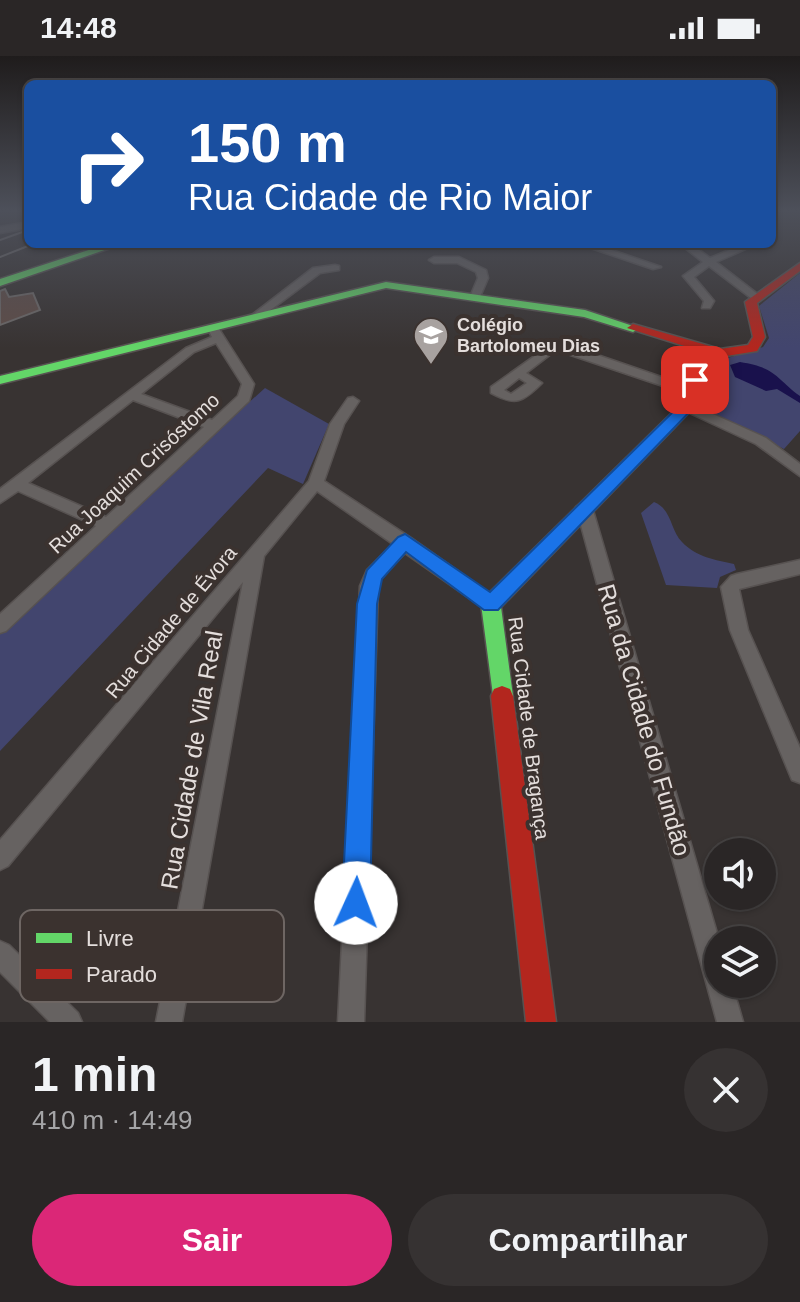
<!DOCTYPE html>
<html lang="pt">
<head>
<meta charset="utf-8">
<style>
  body { margin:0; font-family:Arial,sans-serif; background:#363232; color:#f1f3f6; height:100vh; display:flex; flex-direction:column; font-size:30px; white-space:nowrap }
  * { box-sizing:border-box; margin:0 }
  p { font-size:26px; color:#a5a5a7 }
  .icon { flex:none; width:44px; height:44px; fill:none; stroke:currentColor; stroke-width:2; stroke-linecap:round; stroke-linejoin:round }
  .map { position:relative; height:966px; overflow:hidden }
  .sheet { display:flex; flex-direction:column; background:#2a2626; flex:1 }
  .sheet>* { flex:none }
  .hud { position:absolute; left:24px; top:24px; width:752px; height:168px; border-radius:12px; box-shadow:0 2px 6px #0004,0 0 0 2px #464343; background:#1a4fa0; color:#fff; overflow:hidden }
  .tools { position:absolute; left:704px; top:782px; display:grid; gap:16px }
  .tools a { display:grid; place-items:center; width:72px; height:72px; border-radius:50%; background:#2a2626; box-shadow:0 2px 6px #0004,0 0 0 2px #464343; font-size:40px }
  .pin { position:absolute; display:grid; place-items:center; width:68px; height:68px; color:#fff; margin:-34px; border-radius:16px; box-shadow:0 4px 12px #0006 }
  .me { position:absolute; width:88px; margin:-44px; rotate:2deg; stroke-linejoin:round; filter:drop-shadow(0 0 6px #0008) }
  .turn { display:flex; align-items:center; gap:28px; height:168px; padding:0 32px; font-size:36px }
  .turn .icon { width:104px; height:104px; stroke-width:2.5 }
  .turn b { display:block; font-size:56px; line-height:68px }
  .round { display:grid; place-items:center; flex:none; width:84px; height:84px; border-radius:42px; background:#363232 }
  .headline { display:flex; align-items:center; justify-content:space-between; height:136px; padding:0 32px }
  h1 { font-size:48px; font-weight:600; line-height:60px }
  .button { display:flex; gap:16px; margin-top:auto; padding:16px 32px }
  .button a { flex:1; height:92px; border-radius:48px; background:#db2777; color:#fff; font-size:32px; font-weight:600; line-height:92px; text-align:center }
  .button a+a { background:#363232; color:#f1f3f6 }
  .status { display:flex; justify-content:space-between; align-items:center; height:56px; padding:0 40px; background:#2a2626; direction:ltr }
  .status svg { height:22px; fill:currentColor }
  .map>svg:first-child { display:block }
  .green { fill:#42456e }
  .water { fill:#19114c }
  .building { fill:#5e4c47; stroke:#6c6867; stroke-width:2 }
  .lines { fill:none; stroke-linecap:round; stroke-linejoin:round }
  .street-casing { stroke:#575251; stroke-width:3 }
  .fast-casing { stroke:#575251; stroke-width:3 }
  .jam-casing { stroke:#575251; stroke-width:3 }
  .street { fill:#666261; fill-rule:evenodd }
  .fast { fill:#63d668; fill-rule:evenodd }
  .jam { fill:#b3261e; fill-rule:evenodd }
  .rail { stroke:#6f6c6b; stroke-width:2 }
  .route { fill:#1a73e8; stroke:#114b97; stroke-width:2 }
  .labels { text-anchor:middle; stroke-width:8; stroke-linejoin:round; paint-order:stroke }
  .far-poi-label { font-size:18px; font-weight:bold; fill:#e4dedc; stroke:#3b322f; text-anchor:start }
  .street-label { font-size:20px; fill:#e4dedc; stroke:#3b322f }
  .near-street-label { font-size:24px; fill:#e4dedc; stroke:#3b322f }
  .key { fill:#3b322f; stroke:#6e6663; stroke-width:2 }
  .key-label { font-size:22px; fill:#e4dedc }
</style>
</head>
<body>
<div class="status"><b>14:48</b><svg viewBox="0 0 49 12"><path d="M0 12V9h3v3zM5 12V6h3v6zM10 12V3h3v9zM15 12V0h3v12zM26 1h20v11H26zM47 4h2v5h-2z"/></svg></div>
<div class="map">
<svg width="800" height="966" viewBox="0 0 800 966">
  <rect width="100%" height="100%" fill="#383332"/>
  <g class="green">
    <path d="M 800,217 L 800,375 L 784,393 L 705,353 L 705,321 L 718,305 L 763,291 L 769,282 L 759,250 Z"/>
    <path d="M 265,332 L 329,368 L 303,428 L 268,412 L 0,695 L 0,570 Z"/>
    <path d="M 654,446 C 672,453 670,474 682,486 C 696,501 716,504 734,508 L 736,514 L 720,521 L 717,532 L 666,529 L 641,457 Z"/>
  </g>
  <path class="water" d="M 740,306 C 778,312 776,323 800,340 L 800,347 L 777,333 L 766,335 L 735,321 L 730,309 Z"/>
  <path class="building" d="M 5,233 L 9,241 L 33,237 L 40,254 L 0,269 L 0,235 Z"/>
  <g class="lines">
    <g class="street-casing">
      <g id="street">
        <path d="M 28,166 L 28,172 L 0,177 L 0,171 Z"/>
        <path d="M 579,188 L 594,188 L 661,211 L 653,213 Z"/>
        <path d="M 680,188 L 691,188 L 710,202 L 744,188 L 757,188 L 716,206 L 760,240 L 751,242 L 709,210 L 694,221 L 714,245 L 710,252 L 702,252 L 704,245 L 683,220 L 703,206 Z"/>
        <path d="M 459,201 L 486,214 L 488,222 L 479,243 L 470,241 L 478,222 L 476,216 L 457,207 L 434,207 L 429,204 L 434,201 Z"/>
        <path d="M 335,209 L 339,210 L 339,214 L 320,217 L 261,261 L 252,259 L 313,212 Z"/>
        <path d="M 211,273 L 219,273 L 254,328 L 249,345 L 6,575 L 0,577 L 0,558 L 96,470 L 18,435 L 0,447 L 0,433 L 186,292 L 212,281 L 209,275 ZM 216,287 L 242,328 L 238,340 L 212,364 L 141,338 L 194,296 ZM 133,344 L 204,371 L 106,461 L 28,427 Z"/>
        <path d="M 553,287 L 565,288 L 670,324 L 691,321 L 716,294 L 720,293 L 726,297 L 699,327 L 669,332 L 556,294 L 526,317 L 542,327 C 522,347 515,350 491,337 L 491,331 ZM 519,322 L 527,327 L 511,338 L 504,334 Z"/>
        <path d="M 353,341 L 359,345 L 344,368 L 324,425 L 411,482 L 497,543 L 500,548 L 497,553 L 491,555 L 485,553 L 405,497 L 380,523 L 378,530 L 364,966 L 338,966 L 360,530 L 367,514 L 393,488 L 317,435 L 264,500 L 182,966 L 156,966 L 243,526 L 8,810 L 0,814 L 0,784 L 309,425 L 330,368 L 348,342 Z"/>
        <path d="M 686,346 L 766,382 L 800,408 L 800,420 L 756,388 L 681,353 L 681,347 Z"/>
        <path d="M 584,445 L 592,451 L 719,884 L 718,928 L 732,928 L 743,966 L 717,966 L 576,451 Z"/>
        <path d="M 800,504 L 800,518 L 739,533 L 748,574 L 800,692 L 800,727 L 792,724 L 730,574 L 721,531 L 731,520 L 737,518 Z"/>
        <path d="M 0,885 L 9,889 L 78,957 L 82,966 L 50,966 L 0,916 Z"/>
      </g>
    </g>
    <g class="fast-casing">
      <g id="fast">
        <path d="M 107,188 L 122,188 L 0,230 L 0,223 Z"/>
        <path d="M 386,226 L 585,254 L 639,272 L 633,276 L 584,261 L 386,232 L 0,328 L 0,320 Z"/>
        <path d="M 695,320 L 702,324 L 701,344 L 501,551 L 513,640 L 510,647 L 502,650 L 494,647 L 481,548 L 484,542 L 689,340 L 688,324 Z"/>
      </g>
    </g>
    <g class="jam-casing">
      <g id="jam">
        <path d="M 800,207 L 800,215 L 757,247 L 765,281 L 757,295 L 720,301 L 627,272 L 633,268 L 720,293 L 748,289 L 753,281 L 745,246 Z"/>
        <path d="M 502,630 L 510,633 L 513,640 L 556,966 L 526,966 L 491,640 L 494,633 Z"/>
      </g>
    </g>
    <use href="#street" class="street"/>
    <use href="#fast" class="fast"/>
    <use href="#jam" class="jam"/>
    <g class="rail">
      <path d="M 0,184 L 28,174"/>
      <path d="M 0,201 L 33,188"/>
    </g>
  </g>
  <linearGradient id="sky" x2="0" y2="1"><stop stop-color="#1f1c1c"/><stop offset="0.53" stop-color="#4d505a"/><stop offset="1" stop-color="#4d505a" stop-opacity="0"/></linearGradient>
  <rect width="800" height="292" fill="url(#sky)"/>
  <path class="route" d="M 695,319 L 702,324 L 701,344 L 498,554 L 484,554 L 406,496 L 382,523 L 377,548 L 370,847 L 366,856 L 356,860 L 346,856 L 342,847 L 357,548 L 367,514 L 398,481 L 405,478 L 490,536 L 689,340 L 688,324 Z"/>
  <defs>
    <g id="school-pin" transform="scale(1.8)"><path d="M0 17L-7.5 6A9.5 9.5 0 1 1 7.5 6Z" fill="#a8a2a0" stroke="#3b322f"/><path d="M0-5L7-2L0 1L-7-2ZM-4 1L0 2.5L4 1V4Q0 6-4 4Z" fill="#fff"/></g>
  </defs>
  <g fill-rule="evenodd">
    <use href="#school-pin" x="431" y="279"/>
  </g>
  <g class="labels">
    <g class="far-poi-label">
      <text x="457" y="275">Colégio<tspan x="457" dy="21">Bartolomeu Dias</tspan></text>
    </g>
    <g class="street-label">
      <text transform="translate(134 417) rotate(-43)" y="7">Rua Joaquim Crisóstomo</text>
      <text transform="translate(171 566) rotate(-50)" y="7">Rua Cidade de Évora</text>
      <text transform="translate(529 672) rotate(83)" y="7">Rua Cidade de Bragança</text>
    </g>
    <g class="near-street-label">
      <text transform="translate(644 664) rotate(74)" y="8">Rua da Cidade do Fundão</text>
      <text transform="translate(192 704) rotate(-80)" y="8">Rua Cidade de Vila Real</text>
    </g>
  </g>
  <rect x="20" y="854" width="264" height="92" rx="12" class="key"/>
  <rect x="36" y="877" width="36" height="10" fill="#63d668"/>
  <rect x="36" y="913" width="36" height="10" fill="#b3261e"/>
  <g class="key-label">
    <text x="86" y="890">Livre</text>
    <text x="86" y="926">Parado</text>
  </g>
</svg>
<div class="tools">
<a><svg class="icon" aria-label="sound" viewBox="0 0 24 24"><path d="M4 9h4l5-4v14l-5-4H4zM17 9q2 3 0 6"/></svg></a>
<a><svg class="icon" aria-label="layers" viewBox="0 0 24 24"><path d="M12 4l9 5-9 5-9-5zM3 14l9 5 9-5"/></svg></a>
</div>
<div class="pin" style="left:695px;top:324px;background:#d93025"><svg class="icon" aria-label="arrive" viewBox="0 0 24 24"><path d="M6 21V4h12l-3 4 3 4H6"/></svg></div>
<svg class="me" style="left:356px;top:847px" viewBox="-20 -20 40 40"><circle r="19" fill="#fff"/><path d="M0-13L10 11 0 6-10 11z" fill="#1a73e8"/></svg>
<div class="hud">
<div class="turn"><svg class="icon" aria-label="right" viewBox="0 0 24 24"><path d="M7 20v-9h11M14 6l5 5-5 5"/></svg><div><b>150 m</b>Rua Cidade de Rio Maior</div></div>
</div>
</div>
<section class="sheet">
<div class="headline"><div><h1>1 min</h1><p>410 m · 14:49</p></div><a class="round"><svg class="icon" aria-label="close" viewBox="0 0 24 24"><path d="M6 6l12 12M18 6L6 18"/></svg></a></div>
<div class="button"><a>Sair</a><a>Compartilhar</a></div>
</section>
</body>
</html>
